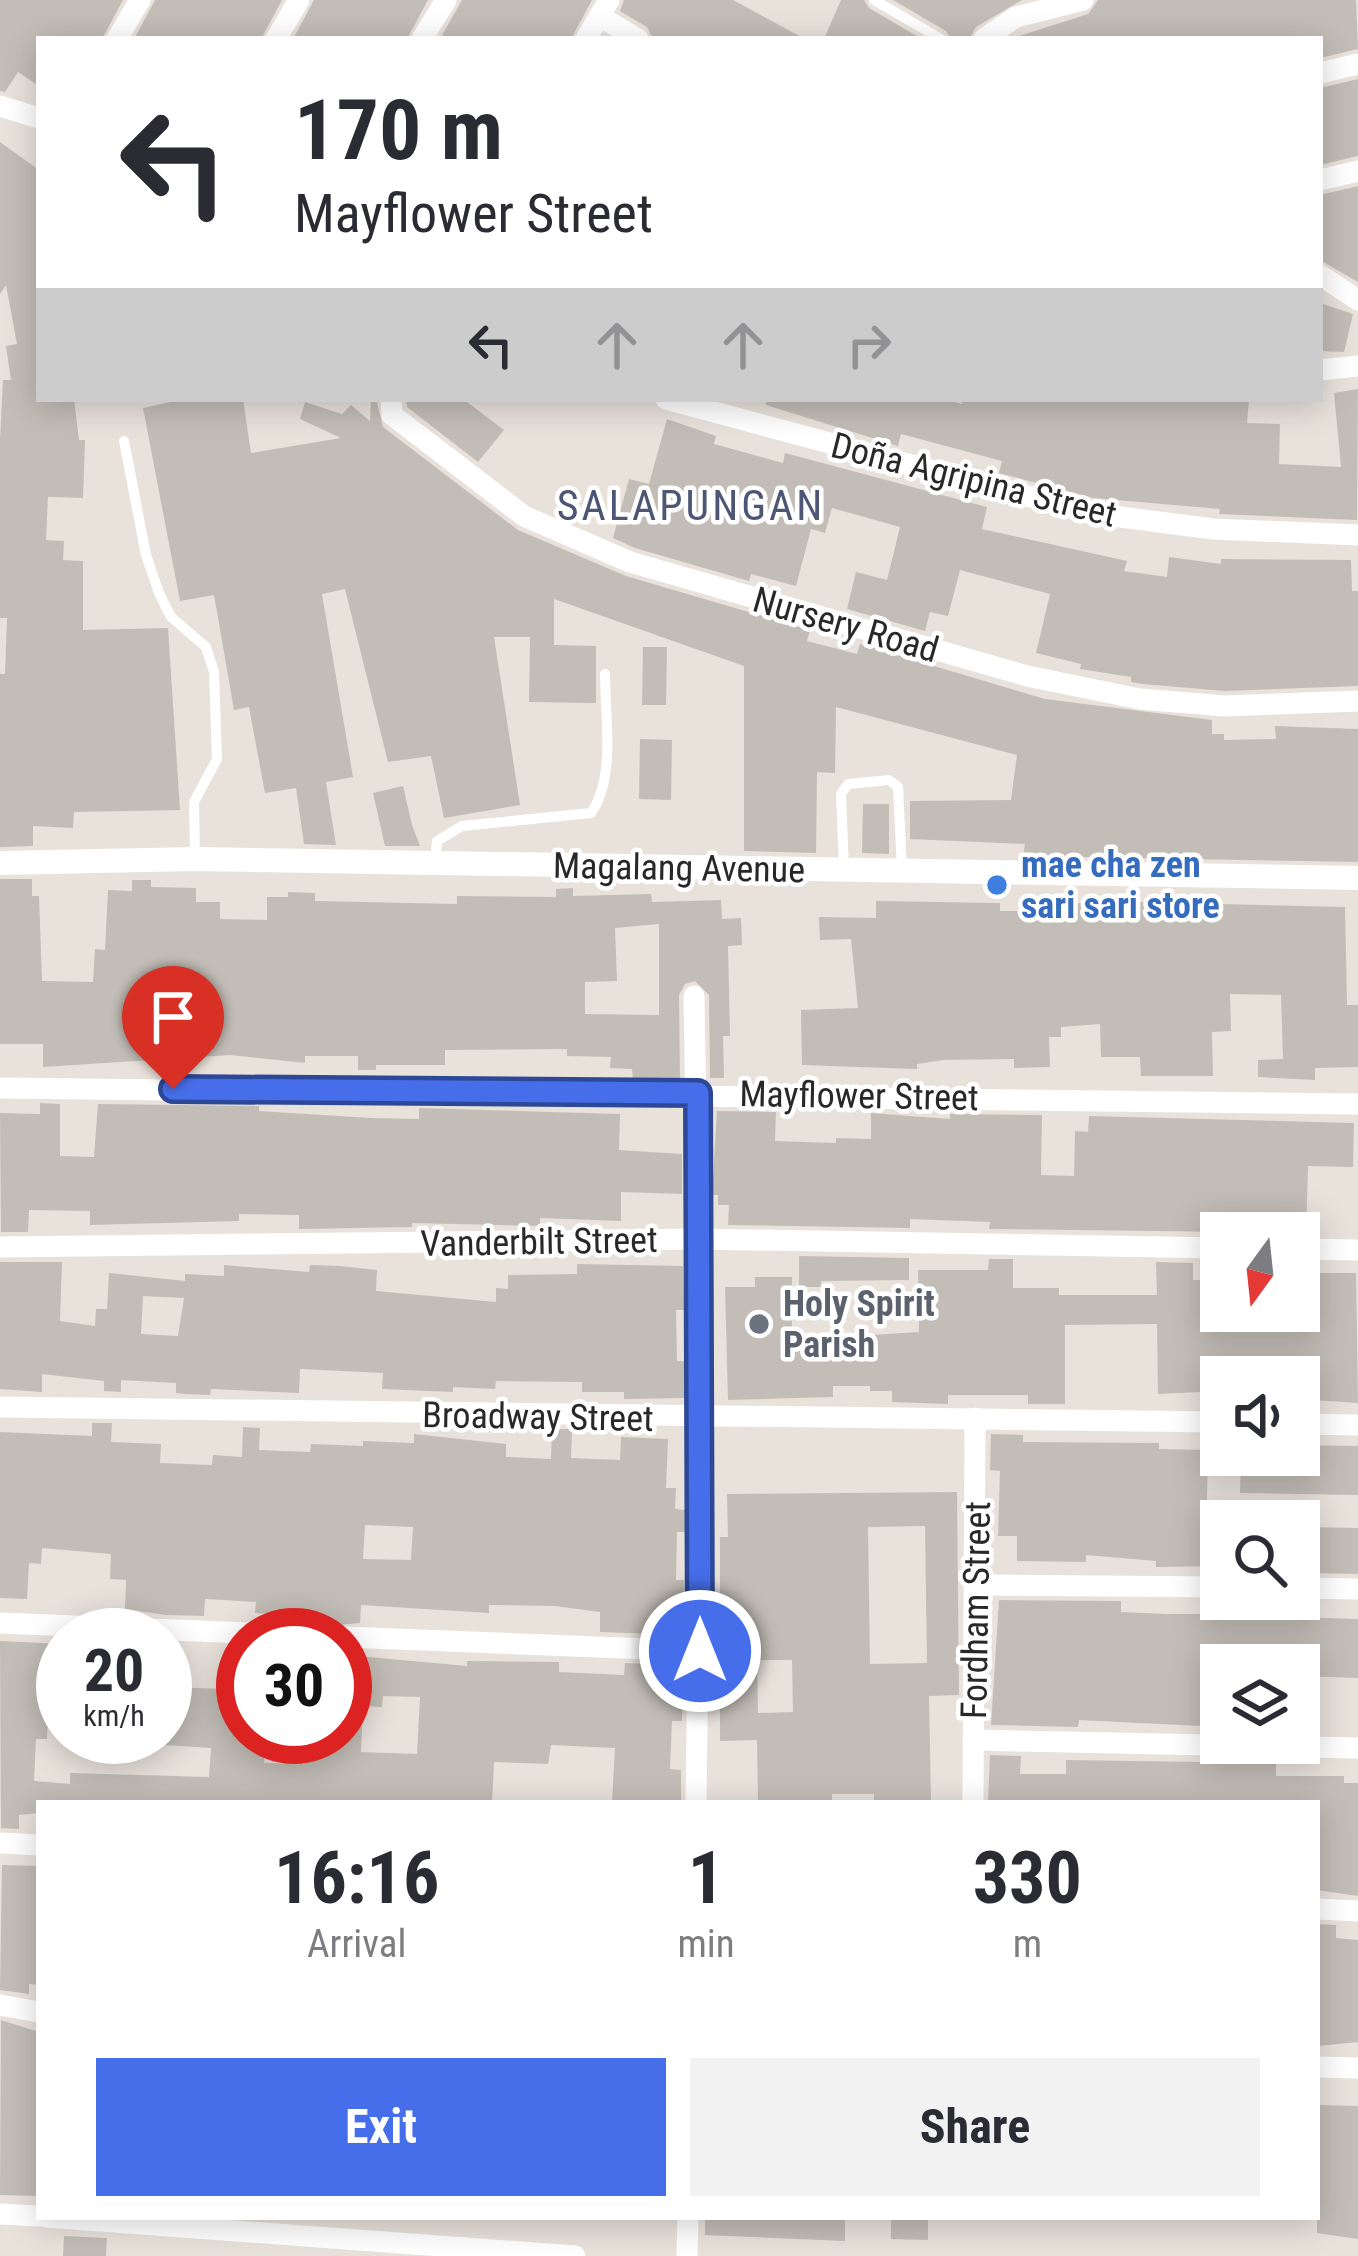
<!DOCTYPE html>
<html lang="en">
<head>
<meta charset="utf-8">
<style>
  body { margin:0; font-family:"Roboto Condensed",sans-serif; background:#f2f2f3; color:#2b2b33; height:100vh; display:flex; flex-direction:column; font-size:45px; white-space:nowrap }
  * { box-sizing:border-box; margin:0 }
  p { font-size:39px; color:#7c7c81 }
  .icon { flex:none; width:66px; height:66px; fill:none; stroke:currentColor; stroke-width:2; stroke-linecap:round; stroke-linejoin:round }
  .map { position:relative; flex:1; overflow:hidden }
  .side { position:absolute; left:36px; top:1800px; width:1284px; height:420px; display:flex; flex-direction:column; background:#fff; border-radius:0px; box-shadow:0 6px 30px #0003 }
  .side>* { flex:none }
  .banner { position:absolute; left:36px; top:36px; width:1287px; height:366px; border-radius:0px; box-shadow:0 6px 30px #0003; background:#fff; color:#2b2b33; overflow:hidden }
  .needle { width:78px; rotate:195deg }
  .buttons { position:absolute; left:1200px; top:1212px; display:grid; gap:24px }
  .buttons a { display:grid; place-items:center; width:120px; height:120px; border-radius:0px; background:#fff; box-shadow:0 6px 30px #0003; font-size:60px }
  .speed { position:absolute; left:36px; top:1608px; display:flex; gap:24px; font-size:60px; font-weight:700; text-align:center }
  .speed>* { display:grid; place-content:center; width:156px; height:156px; border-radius:50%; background:#fff; box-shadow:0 6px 30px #0003; line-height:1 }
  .speed small { font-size:30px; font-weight:400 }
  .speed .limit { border:18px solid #d22; background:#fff; color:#111 }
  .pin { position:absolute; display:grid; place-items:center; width:102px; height:102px; color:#fff; margin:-123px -51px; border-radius:50% 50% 50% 0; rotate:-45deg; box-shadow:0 0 12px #0007 }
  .pin .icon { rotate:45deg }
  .me { position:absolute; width:132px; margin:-66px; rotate:0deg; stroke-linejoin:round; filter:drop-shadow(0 0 9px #0008) }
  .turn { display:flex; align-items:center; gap:42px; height:252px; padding:0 60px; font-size:54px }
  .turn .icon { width:156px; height:156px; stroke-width:2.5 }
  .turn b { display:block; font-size:84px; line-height:102px }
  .lanes { display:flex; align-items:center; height:114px; padding:0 60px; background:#0003; justify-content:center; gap:60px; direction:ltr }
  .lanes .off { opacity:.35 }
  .eta { display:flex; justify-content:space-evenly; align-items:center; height:204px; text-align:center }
  .eta b { font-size:72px; font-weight:700; line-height:84px }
  .action { display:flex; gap:24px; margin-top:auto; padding:24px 60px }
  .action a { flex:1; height:138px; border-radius:0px; background:#476eea; color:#fff; font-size:48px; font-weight:700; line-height:138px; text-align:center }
  .action a+a { background:#f2f2f3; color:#2b2b33 }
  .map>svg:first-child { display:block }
  .building { fill:#c2bdb6; fill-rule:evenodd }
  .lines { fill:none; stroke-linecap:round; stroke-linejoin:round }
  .service { stroke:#fff; stroke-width:10 }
  .minor { stroke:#fff; stroke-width:21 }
  .tertiary { stroke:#fff; stroke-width:24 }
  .route-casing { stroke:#2e4898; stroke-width:30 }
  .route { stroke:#476eea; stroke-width:21 }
  .shop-dot { fill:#3f7fe0; stroke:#fff; stroke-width:4.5 }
  .worship-dot { fill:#6b7280; stroke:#fff; stroke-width:4.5 }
  .labels { text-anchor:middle; stroke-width:9; stroke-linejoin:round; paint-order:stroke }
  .street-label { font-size:36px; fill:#282828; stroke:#fff }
  .shop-label { font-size:36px; font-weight:bold; fill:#366cbe; stroke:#fff; text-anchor:start }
  .worship-label { font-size:36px; font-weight:bold; fill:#5b616d; stroke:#fff; text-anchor:start }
  .quarter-label { font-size:42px; letter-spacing:3px; fill:#4d5675; stroke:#fff }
</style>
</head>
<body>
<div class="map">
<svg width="1358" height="2256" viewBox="0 0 1358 2256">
  <rect width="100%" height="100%" fill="#e9e2db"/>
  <g class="building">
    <path d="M 0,0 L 123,0 L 102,39 L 39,39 L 39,86 L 18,72 L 5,92 L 0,91 Z"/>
    <path d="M 155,0 L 282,0 L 261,39 L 134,39 Z"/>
    <path d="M 314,0 L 428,0 L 407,39 L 293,39 Z"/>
    <path d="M 462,0 L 592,0 L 571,39 L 440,39 Z"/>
    <path d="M 624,0 L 733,0 L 805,39 L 653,39 L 647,27 L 620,11 Z"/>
    <path d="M 841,0 L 864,0 L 869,8 L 922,39 L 824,39 Z"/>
    <path d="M 893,0 L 1022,0 L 976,27 L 969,39 L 951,39 L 946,31 Z"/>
    <path d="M 1098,0 L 1356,0 L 1358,49 L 1320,58 L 1320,39 L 1010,39 L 1088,14 Z"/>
    <path d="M 1358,79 L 1358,156 L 1320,165 L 1320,88 Z"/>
    <path d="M 0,142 L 39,170 L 39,399 L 74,399 L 79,440 L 85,440 L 83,498 L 48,497 L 46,540 L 64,541 L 63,560 L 83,561 L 83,630 L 168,628 L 180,810 L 74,812 L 73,828 L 33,826 L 33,846 L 0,847 L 0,674 L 5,674 L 7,618 L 0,618 L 0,439 L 3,380 L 11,380 L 6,346 L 17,344 L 6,285 L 0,294 Z"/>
    <path d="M 1358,186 L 1358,282 L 1320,260 L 1320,195 Z"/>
    <path d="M 1320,303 L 1353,314 L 1344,352 L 1320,351 Z"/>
    <path d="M 1358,389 L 1357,520 L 1219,514 L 1220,509 L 1093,498 L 999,473 L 1002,461 L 901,434 L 898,446 L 766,405 L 766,399 L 943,399 L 962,404 L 963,399 L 1249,399 L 1247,423 L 1280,424 L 1279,464 L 1341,467 L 1334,393 Z"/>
    <path d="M 184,399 L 243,399 L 251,453 L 341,438 L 300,419 L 305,402 L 342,414 L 351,405 L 370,421 L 371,399 L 376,399 L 383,427 L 518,530 L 626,576 L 810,630 L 807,641 L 857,654 L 860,644 L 1045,699 L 1212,720 L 1212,734 L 1224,734 L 1224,740 L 1276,739 L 1275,726 L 1358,729 L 1358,862 L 1023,856 L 1025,844 L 910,839 L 910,801 L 1011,800 L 1017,755 L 836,707 L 835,773 L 817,772 L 816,853 L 744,851 L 744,666 L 554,599 L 554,645 L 596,646 L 596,703 L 529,702 L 530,637 L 494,637 L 520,805 L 444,818 L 431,756 L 388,762 L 345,589 L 322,594 L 353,777 L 326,782 L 336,845 L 304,844 L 296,788 L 265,793 L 249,707 L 234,710 L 214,595 L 180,601 L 143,408 Z"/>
    <path d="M 406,399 L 463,399 L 504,430 L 478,462 L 407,407 Z"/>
    <path d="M 667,419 L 716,436 L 714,444 L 783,463 L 785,453 L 987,507 L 982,529 L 1127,561 L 1124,571 L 1167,577 L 1169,557 L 1221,564 L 1221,559 L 1351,560 L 1352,591 L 1358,591 L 1358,686 L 1225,691 L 1142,684 L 1131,682 L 1131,677 L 1080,669 L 1081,664 L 1036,653 L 1050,594 L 960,570 L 948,616 L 930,612 L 925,631 L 847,609 L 856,572 L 887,580 L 900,527 L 832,508 L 825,533 L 811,529 L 796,586 L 751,574 L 749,581 L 635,548 L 613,538 L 629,479 L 649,484 Z"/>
    <path d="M 643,647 L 667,647 L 666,705 L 642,705 Z"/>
    <path d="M 640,739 L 672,740 L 671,800 L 639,799 Z"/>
    <path d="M 403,786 L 412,825 L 420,846 L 385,846 L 373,793 Z"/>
    <path d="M 863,804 L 889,804 L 889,854 L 862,853 Z"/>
    <path d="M 0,879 L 32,879 L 32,896 L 39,896 L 42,981 L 93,982 L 95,949 L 105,950 L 108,890 L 132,891 L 132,880 L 151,880 L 151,887 L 196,888 L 196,902 L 220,902 L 220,919 L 267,920 L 267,897 L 288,897 L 288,892 L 315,893 L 315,901 L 457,904 L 457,896 L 556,897 L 556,889 L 573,888 L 573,896 L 651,894 L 652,902 L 721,900 L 722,919 L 741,918 L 742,945 L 728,946 L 730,1036 L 723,1036 L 724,1078 L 710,1078 L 709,995 L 695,981 L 685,984 L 679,995 L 680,1078 L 633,1079 L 632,1069 L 610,1068 L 611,1057 L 567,1056 L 567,1049 L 445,1050 L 445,1065 L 376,1065 L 376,1070 L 358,1070 L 358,1056 L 305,1056 L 305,1063 L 230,1055 L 43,1067 L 43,1044 L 0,1044 ZM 659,924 L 659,1015 L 585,1014 L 585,982 L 617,981 L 615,928 Z"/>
    <path d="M 876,901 L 1000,903 L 1000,911 L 1034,911 L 1034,916 L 1069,916 L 1068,904 L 1103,901 L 1345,907 L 1347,1005 L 1358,1005 L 1358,1067 L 1315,1068 L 1315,1080 L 1258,1077 L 1258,1060 L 1283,1059 L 1281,995 L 1230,994 L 1231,1031 L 1212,1032 L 1213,1076 L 1141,1076 L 1140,1057 L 1101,1057 L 1100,1024 L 1061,1027 L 1061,1037 L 1049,1037 L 1050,1067 L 1014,1068 L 1014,1059 L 943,1060 L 917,1064 L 917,1069 L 802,1065 L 801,1010 L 858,1008 L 851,939 L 820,940 L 819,917 L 876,918 Z"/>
    <path d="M 40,1103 L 60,1104 L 60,1156 L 94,1157 L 98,1104 L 259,1106 L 259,1111 L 371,1118 L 419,1119 L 419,1108 L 620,1114 L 619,1150 L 682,1154 L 682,1194 L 621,1192 L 621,1221 L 540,1218 L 540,1226 L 412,1223 L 412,1227 L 299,1229 L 299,1215 L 239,1214 L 239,1221 L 90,1225 L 90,1211 L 29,1210 L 28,1232 L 1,1232 L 0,1113 L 40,1114 Z"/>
    <path d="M 717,1111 L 776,1112 L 775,1141 L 836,1143 L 836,1138 L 871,1139 L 871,1113 L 950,1119 L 950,1114 L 1042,1115 L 1041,1175 L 1074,1176 L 1075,1131 L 1088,1132 L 1089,1116 L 1354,1123 L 1353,1167 L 1308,1166 L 1306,1233 L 989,1229 L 990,1222 L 910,1219 L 910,1228 L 728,1225 L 729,1205 L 718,1205 L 718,1195 L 712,1195 Z"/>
    <path d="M 799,1256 L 909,1258 L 909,1280 L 821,1281 L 821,1287 L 799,1287 Z"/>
    <path d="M 989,1259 L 1013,1259 L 1013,1288 L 1059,1288 L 1059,1295 L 1157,1295 L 1156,1262 L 1193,1263 L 1193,1280 L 1221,1280 L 1221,1311 L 1299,1311 L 1299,1284 L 1319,1284 L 1319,1273 L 1356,1273 L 1358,1403 L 1299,1399 L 1299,1377 L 1221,1377 L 1221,1391 L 1158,1394 L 1157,1324 L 1065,1325 L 1065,1404 L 1028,1404 L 1028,1395 L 948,1395 L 948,1404 L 892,1402 L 892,1391 L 870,1391 L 870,1386 L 833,1386 L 833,1397 L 728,1400 L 725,1287 L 755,1287 L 755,1277 L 792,1277 L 792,1340 L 919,1332 L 918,1270 L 988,1270 Z"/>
    <path d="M 0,1262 L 62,1262 L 60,1321 L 95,1326 L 96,1309 L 107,1309 L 109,1273 L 185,1281 L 185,1274 L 224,1276 L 224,1265 L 309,1272 L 310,1265 L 340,1266 L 377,1270 L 376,1291 L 496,1302 L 496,1288 L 508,1289 L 508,1275 L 577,1274 L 577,1264 L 683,1266 L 684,1310 L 676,1310 L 677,1361 L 685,1361 L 686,1398 L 624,1399 L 624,1392 L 582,1392 L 582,1382 L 496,1381 L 495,1389 L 453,1387 L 453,1392 L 382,1389 L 383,1373 L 300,1369 L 299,1393 L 211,1389 L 210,1395 L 185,1394 L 176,1393 L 176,1383 L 121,1380 L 121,1392 L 104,1391 L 104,1381 L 42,1374 L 42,1392 L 0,1389 ZM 143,1296 L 184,1298 L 178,1336 L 141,1334 Z"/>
    <path d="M 92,1423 L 112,1423 L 111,1442 L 161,1444 L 160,1463 L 212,1465 L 213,1455 L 242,1457 L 243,1427 L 260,1428 L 259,1450 L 310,1452 L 311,1444 L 363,1446 L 363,1441 L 414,1443 L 414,1434 L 506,1444 L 506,1457 L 551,1459 L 552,1429 L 572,1429 L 571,1458 L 620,1460 L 621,1437 L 668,1439 L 666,1488 L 676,1488 L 675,1509 L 685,1510 L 685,1532 L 677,1532 L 676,1580 L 684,1580 L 683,1635 L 600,1632 L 600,1612 L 555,1606 L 489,1605 L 489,1613 L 361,1605 L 360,1623 L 337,1625 L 309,1624 L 309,1616 L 255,1613 L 256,1602 L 205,1599 L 204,1616 L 166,1615 L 125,1609 L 126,1580 L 110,1579 L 111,1554 L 42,1548 L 41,1564 L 29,1563 L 27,1599 L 0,1598 L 0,1432 L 92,1436 ZM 365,1525 L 413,1527 L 411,1560 L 363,1559 Z"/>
    <path d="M 991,1434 L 1023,1435 L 1023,1442 L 1159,1443 L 1159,1449 L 1208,1450 L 1207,1500 L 1252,1501 L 1252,1521 L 1221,1521 L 1221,1566 L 1156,1567 L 1156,1561 L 1086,1555 L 1086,1562 L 1017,1561 L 1017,1536 L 998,1536 L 1000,1471 L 990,1470 Z"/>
    <path d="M 1299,1445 L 1358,1446 L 1358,1495 L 1240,1493 L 1241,1455 L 1299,1455 Z"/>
    <path d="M 957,1492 L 959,1695 L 929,1696 L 931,1803 L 874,1803 L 874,1794 L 832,1794 L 832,1803 L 758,1803 L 757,1740 L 720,1741 L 720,1537 L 728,1537 L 727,1494 ZM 925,1526 L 927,1663 L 870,1664 L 868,1527 ZM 757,1660 L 792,1660 L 793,1712 L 758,1713 Z"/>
    <path d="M 1299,1527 L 1358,1528 L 1358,1574 L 1309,1573 L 1309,1562 L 1299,1562 Z"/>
    <path d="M 999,1600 L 1121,1601 L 1121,1612 L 1166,1614 L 1224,1614 L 1225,1602 L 1297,1605 L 1297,1617 L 1358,1619 L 1358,1678 L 1299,1676 L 1299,1652 L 1237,1649 L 1237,1661 L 1221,1660 L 1221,1727 L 1079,1720 L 1078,1727 L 991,1725 Z"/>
    <path d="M 0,1641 L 63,1644 L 58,1691 L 49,1691 L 47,1739 L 36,1739 L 34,1781 L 70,1784 L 70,1773 L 209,1777 L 211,1748 L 165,1745 L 165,1687 L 226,1689 L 228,1647 L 243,1648 L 243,1737 L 265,1737 L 264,1763 L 305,1764 L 305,1759 L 315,1759 L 316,1737 L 345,1737 L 347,1655 L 467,1666 L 467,1661 L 559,1662 L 559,1672 L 624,1675 L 625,1663 L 670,1665 L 670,1674 L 683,1674 L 682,1721 L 672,1721 L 670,1769 L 681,1770 L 681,1803 L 612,1803 L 615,1748 L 551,1745 L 548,1764 L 494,1762 L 492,1803 L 39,1803 L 39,1813 L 19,1815 L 19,1829 L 1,1828 ZM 383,1696 L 420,1697 L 417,1754 L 361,1752 L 363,1706 L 382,1707 Z"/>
    <path d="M 990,1755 L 1021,1756 L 1020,1774 L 1066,1774 L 1066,1760 L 1276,1763 L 1276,1776 L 1344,1776 L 1344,1783 L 1358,1783 L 1358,1896 L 1317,1890 L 1317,1803 L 988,1803 Z"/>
    <path d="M 2,1865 L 39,1866 L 39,1985 L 29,1984 L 29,1994 L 0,1990 Z"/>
    <path d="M 1317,1924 L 1336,1925 L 1336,1938 L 1358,1940 L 1358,2042 L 1318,2046 Z"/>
    <path d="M 1,2020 L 39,2032 L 39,2196 L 0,2195 Z"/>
    <path d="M 1317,2105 L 1358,2106 L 1358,2239 L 1317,2233 Z"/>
    <path d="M 705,2217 L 845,2217 L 845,2241 L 705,2235 Z"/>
    <path d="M 891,2217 L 928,2217 L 928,2240 L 891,2239 Z"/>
    <path d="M 64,2236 L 107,2238 L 106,2256 L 63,2256 Z"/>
  </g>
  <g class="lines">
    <g class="service">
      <path d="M 874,0 L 941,39"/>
      <path d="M 124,441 L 146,555 L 159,593 L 171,617 L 206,647 L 214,672 L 217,759 L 194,802 L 195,857"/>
      <path d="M 435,860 L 437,841 L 462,826 L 591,813 C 616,778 605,716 605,674"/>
      <path d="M 844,869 L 841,794 L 848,784 L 889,780 L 898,787 L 902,870"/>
    </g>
    <g class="minor">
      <path d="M 599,16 L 638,39"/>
      <path d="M 117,39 L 140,0"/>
      <path d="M 276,39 L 299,0"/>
      <path d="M 422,39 L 446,0"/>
      <path d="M 586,39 L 609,0"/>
      <path d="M 984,39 L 1016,17 L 1083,0"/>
      <path d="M 1320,73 L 1358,64"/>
      <path d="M 0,106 L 39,118"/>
      <path d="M 1320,180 L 1358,171"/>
      <path d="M 1320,275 L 1358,300"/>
      <path d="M 1320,370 L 1358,366"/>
      <path d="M 391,399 L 392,415 L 524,516 L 630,562 L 1027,676 L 1140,699 L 1225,706 L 1358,701"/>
      <path d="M 666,399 L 1090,513 L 1213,529 L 1358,535"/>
      <path d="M 694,996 L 701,1418 L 696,1803"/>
      <path d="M 0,1088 L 1358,1104"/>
      <path d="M 0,1247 L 698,1239 L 1221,1248"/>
      <path d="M 1299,1249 L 1358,1250"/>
      <path d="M 0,1407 L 1221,1422"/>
      <path d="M 1299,1424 L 1358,1425"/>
      <path d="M 977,1585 L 1221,1587"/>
      <path d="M 1299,1588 L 1358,1589"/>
      <path d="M 0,1623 L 296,1635"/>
      <path d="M 345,1637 L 700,1651"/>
      <path d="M 973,1740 L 1358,1748"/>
      <path d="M 973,1803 L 975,1418"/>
      <path d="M 0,1843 L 39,1845"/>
      <path d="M 1317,1909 L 1358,1911"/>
      <path d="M 0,2005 L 39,2012"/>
      <path d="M 1317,2067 L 1358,2068"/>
      <path d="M 0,2214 L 39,2216"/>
      <path d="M 46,2217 L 575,2256"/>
      <path d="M 687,2256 L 688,2217"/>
    </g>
    <path class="tertiary" d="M 0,863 L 195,859 L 1358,878"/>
  </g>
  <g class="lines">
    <g class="route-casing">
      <path id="route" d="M 173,1089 L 698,1093 L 700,1651"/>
    </g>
    <use href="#route" class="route"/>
  </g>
  <circle class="shop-dot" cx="997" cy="885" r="12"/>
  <circle class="worship-dot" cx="759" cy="1324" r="12"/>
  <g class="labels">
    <g class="street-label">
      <text transform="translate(974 479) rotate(14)" y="13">Doña Agripina Street</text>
      <text transform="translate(846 624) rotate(16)" y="13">Nursery Road</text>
      <text transform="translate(679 867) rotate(1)" y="13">Magalang Avenue</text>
      <text transform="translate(859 1095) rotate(1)" y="13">Mayflower Street</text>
      <text transform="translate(539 1241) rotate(-1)" y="13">Vanderbilt Street</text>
      <text transform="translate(538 1416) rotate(1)" y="13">Broadway Street</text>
      <text transform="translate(975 1610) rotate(-89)" y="13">Fordham Street</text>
    </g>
    <g class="shop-label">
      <text x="1021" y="877">mae cha zen<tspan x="1021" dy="41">sari sari store</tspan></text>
    </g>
    <g class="worship-label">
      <text x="783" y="1316">Holy Spirit<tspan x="783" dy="41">Parish</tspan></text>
    </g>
    <g class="quarter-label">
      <text x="691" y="520">SALAPUNGAN</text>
    </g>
  </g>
</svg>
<div class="buttons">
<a><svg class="needle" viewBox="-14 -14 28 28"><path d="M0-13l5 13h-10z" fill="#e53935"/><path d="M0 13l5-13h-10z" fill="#7c7c81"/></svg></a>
<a><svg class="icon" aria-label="sound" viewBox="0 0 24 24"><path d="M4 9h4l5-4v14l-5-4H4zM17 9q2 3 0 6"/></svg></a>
<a><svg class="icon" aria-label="search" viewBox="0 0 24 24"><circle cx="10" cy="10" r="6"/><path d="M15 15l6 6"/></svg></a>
<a><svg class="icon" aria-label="layers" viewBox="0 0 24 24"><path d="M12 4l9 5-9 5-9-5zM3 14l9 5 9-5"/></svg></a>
</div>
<div class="speed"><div>20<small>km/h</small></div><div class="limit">30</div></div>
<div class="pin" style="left:173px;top:1089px;background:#d93025"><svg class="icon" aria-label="arrive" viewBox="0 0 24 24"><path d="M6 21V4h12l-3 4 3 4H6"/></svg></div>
<svg class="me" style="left:700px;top:1651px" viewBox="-20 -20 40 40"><circle r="17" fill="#476eea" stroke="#fff" stroke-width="3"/><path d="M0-11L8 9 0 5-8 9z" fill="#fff"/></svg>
<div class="banner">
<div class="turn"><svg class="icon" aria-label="left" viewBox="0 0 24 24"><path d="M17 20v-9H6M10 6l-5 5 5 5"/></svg><div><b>170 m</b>Mayflower Street</div></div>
<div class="lanes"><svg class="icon" aria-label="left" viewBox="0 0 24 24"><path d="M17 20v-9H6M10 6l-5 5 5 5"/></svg><svg class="icon off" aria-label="ahead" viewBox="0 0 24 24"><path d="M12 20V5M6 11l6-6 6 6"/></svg><svg class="icon off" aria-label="ahead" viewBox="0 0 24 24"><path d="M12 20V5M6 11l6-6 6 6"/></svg><svg class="icon off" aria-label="right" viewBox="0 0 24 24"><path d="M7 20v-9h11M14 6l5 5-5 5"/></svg></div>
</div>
<section class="side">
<div class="eta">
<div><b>16:16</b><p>Arrival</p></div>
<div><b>1</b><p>min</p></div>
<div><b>330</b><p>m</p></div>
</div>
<div class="action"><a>Exit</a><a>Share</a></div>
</section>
</div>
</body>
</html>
